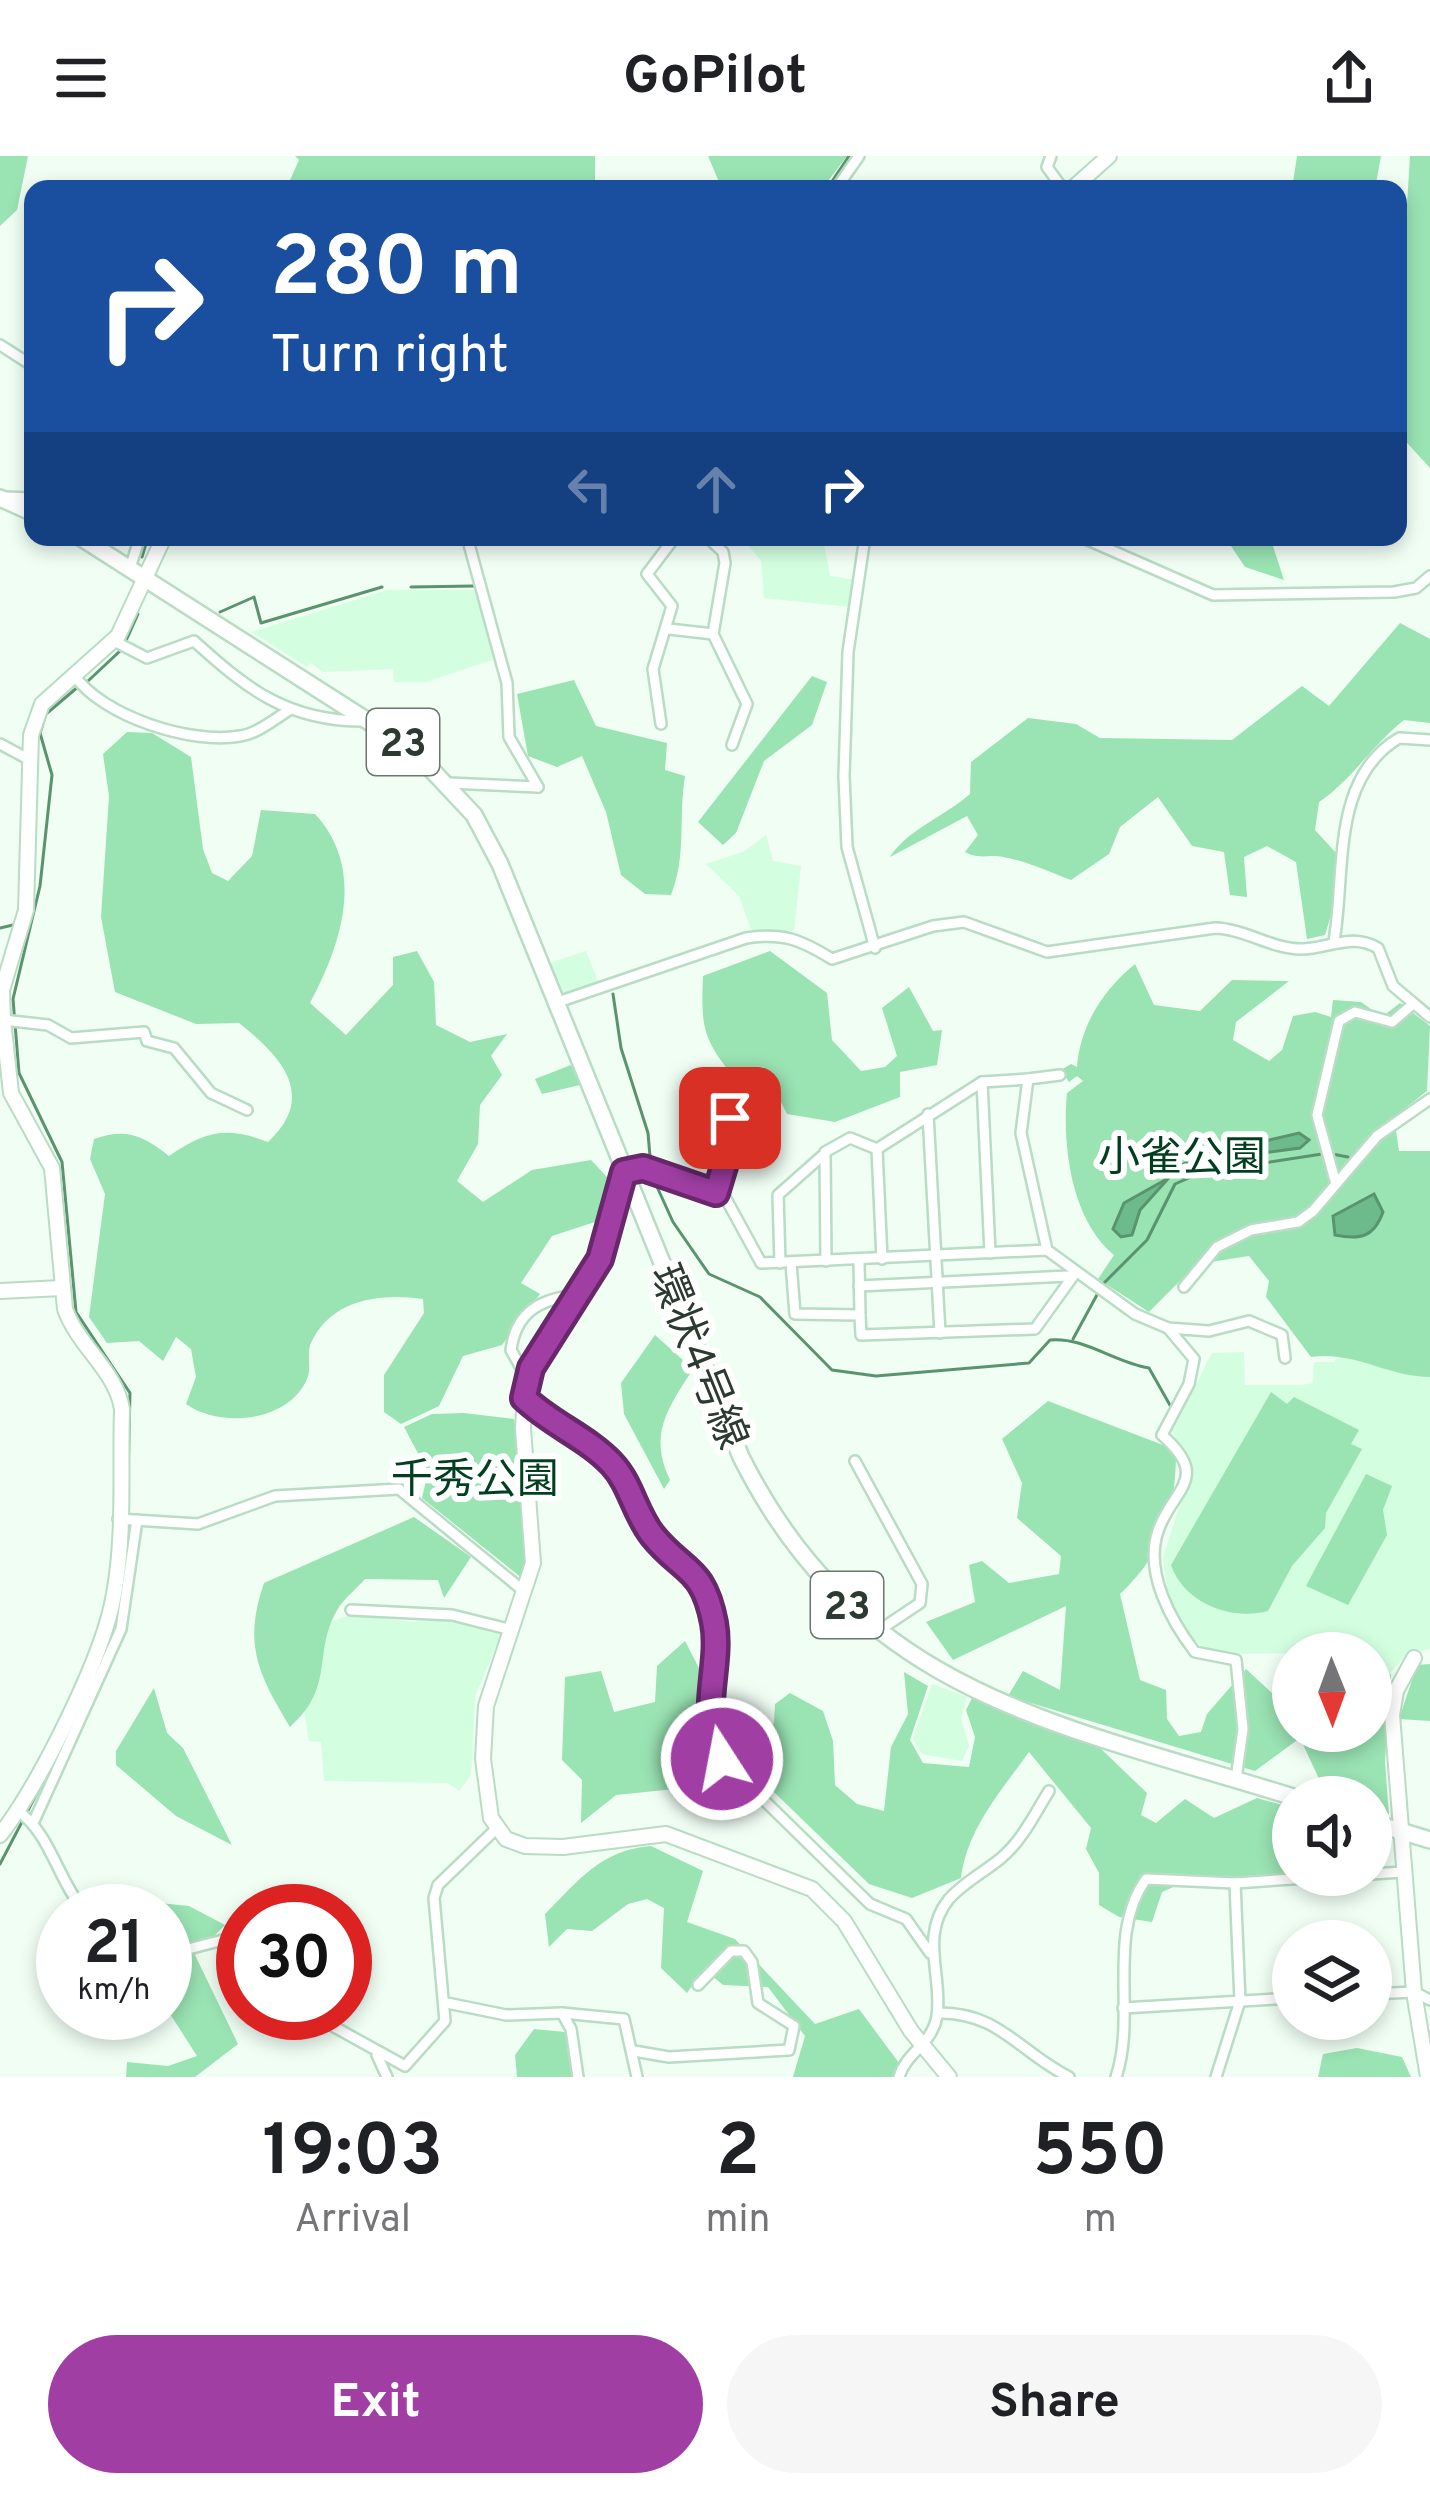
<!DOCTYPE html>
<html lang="en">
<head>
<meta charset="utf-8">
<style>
  body { margin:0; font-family:Overpass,"Noto Sans JP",sans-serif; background:#f6f6f6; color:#202124; height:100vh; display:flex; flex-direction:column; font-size:45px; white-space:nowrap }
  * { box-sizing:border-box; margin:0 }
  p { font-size:39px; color:#757577 }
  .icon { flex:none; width:66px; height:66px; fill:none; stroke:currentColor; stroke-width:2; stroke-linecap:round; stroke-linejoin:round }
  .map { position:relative; height:1921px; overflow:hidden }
  .drawer { display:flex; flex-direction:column; background:#fff; flex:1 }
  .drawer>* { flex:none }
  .guide { position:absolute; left:24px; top:24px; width:1383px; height:366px; border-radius:24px; box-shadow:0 6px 18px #0003; background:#1a4fa0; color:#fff; overflow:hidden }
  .needle { width:78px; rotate:179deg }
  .fabs { position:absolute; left:1272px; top:1476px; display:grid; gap:24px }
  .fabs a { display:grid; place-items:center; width:120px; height:120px; border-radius:50%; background:#fff; box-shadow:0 6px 18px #0003; font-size:60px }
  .speed { position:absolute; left:36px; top:1728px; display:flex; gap:24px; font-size:60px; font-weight:700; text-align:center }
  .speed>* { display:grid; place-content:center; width:156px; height:156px; border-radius:50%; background:#fff; box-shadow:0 6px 18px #0003; line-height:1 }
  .speed small { font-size:30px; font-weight:400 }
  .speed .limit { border:18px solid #d22; background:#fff; color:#111 }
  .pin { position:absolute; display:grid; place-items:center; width:102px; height:102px; color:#fff; margin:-51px; border-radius:24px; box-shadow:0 6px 18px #0006 }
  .me { position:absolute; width:132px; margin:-66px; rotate:349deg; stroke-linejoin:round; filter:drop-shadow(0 0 9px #0008) }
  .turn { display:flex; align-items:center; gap:42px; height:252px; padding:0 48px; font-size:54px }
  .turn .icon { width:156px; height:156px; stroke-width:2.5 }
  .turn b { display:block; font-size:84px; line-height:102px }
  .lanes { display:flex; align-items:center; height:114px; padding:0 48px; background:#0003; justify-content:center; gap:60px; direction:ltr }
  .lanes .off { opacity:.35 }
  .eta { display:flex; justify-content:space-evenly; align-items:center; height:204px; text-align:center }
  .eta b { font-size:72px; font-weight:700; line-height:84px }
  .cta { display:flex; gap:24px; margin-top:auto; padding:24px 48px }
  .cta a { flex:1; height:138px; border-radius:72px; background:#a03ea4; color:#fff; font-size:48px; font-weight:700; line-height:138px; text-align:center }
  .cta a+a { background:#f6f6f6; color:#202124 }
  header { display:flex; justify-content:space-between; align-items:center; height:156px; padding:0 48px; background:#fff; font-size:54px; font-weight:700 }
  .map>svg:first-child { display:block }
  .built { fill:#d3fee0 }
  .green { fill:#9ae3b3 }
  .water { fill:#6dbb8a; stroke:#5a946f; stroke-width:3 }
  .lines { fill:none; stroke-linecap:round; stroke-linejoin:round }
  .stream { stroke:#5a946f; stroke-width:3 }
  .street-casing { stroke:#b9dcc4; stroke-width:14 }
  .secondary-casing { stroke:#b9dcc4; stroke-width:18 }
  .primary-casing { stroke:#b9dcc4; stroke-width:20 }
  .street { stroke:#fff; stroke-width:9 }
  .secondary { stroke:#fff; stroke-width:14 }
  .primary { stroke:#fff; stroke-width:15 }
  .route-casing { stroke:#68286b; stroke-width:30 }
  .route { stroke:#a03ea4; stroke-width:21 }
  .labels { text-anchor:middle; stroke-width:12; stroke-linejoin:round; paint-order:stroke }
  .shield { fill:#fff; stroke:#6b756f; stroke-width:3 }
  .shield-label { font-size:39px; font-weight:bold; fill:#2c3a31 }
  .park-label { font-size:42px; fill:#003f20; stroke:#fff }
  .street-label { font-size:42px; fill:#2c3a31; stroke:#fff }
</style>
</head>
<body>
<header><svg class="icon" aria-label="menu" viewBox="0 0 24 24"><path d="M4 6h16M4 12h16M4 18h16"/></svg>GoPilot<svg class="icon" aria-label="share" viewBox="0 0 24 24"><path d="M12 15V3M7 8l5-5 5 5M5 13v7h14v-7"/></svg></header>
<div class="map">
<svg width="1430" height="1921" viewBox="0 0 1430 1921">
  <rect width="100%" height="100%" fill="#f0fef4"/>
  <g class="built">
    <path d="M 823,381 L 830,420 L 856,424 L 851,451 L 764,442 L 761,405 L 741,381 Z"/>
    <path d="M 387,434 L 479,434 L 498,502 L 426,526 L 394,526 L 393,513 L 323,516 L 311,507 L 307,511 L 252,476 Z"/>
    <path d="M 766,679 L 773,705 L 801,710 L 794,775 L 752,776 L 739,740 L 706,708 L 743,696 Z"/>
    <path d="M 586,795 L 599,828 L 562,838 L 550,807 Z"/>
    <path d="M 1346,1185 L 1430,1220 L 1430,1493 L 1408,1497 L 1371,1539 L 1371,1497 L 1209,1498 L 1182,1470 L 1169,1445 L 1163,1402 L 1191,1312 L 1172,1275 L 1212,1197 L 1244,1196 L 1245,1229 L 1302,1229 L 1313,1227 L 1314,1206 L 1334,1206 Z"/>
    <path d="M 351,1458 L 411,1466 L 450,1464 L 501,1479 L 475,1540 L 471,1619 L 459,1635 L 448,1627 L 324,1625 L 321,1586 L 309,1585 L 302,1543 L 326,1468 Z"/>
    <path d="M 932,1528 L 967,1541 L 961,1563 L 969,1590 L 962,1605 L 922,1598 L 913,1583 Z"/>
  </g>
  <g class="green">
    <path d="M 0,0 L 28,0 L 17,54 L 0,70 Z"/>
    <path d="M 295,0 L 595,0 L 595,27 L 606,33 L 286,33 L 299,4 Z"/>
    <path d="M 708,0 L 847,0 L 822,33 L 722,33 Z"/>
    <path d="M 1297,0 L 1381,0 L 1375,33 L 1292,33 Z"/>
    <path d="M 1410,0 L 1430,0 L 1430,312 L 1398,277 L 1398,69 L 1407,49 Z"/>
    <path d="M 1225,381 L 1270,381 L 1284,424 L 1245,411 Z"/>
    <path d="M 1400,467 L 1430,483 L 1430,567 L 1404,564 C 1372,589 1352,624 1319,646 L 1315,674 L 1337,698 L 1336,742 L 1325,779 L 1307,783 L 1296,706 L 1267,690 L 1244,701 L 1247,741 L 1230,739 L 1224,696 L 1192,690 L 1158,641 L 1120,671 L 1109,698 L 1071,724 C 1049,716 1027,705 1003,701 C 989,698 979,704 965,696 L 978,679 L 967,660 L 890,701 C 907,674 945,660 970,638 L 971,606 L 1028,562 L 1076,568 L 1100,582 L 1232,584 L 1302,530 L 1329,550 Z"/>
    <path d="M 812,520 L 827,526 L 812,569 L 764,605 L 736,677 L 723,689 L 698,666 Z"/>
    <path d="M 574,524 L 596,570 L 667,587 L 665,614 L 685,620 C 678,663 687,699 671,739 L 645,738 L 621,719 L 606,656 L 582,600 L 557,611 L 528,600 L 517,538 Z"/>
    <path d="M 127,576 L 152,577 L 191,601 L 203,693 L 212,717 L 228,725 L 252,700 L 261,654 L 315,658 C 366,713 342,787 310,847 L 346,879 L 393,829 L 393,801 L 417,795 L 434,826 L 436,869 L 470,886 L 507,878 L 491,900 L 502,919 L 480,949 L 478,988 L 457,1025 L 483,1046 L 532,1014 L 591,1004 L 607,1021 L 601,1064 L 552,1080 L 521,1127 L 540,1138 L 502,1189 L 463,1200 L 439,1250 L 401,1268 L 384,1256 L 384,1219 L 424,1157 L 423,1143 C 383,1137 331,1142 311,1187 C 306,1197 312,1212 307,1223 C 288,1267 219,1272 186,1248 L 196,1221 L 191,1193 L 176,1181 L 163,1205 L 139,1185 L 107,1187 L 89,1161 L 105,1038 L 90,1003 L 94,983 C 126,972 142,979 169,1000 C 206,975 226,970 268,986 C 318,940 281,900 239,867 L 196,868 L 115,836 L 101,761 L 109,640 L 103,598 Z"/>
    <path d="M 770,795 L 827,837 L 832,884 L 861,915 L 885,911 L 897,900 L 882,852 L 909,831 L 933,875 L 942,874 L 937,909 L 900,916 L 900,941 L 835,966 L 787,958 L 763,911 L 734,921 C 702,883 701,869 703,820 Z"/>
    <path d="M 1135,808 L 1154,849 L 1200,855 L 1232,824 L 1289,825 L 1236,866 L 1233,884 L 1269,905 L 1282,894 L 1293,860 L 1315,856 L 1331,861 L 1333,844 L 1361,846 L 1382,861 L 1400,847 L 1430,870 L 1427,935 L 1394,961 L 1399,995 L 1430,995 L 1430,1221 C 1388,1221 1355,1195 1311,1201 L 1266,1141 L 1269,1125 L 1249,1100 L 1197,1108 L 1149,1156 L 1098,1123 L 1114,1099 C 1071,1064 1062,989 1067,937 L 1083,925 L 1077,920 L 1069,926 L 1061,914 L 1071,908 L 1077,911 C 1080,870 1103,834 1135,808 Z"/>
    <path d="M 571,909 L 580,929 L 542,938 L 535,923 Z"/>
    <path d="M 655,1179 L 693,1213 C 668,1252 648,1278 670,1324 L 664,1333 L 624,1258 L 621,1227 Z"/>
    <path d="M 1271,1236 L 1287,1248 L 1294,1241 L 1359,1274 L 1351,1288 L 1362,1293 L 1326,1357 L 1325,1372 L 1292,1410 L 1268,1455 C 1231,1465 1184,1447 1171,1409 Z"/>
    <path d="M 1048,1245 L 1176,1294 C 1176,1354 1164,1397 1120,1438 L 1140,1524 L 1166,1534 L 1167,1563 L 1179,1580 L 1201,1576 L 1207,1558 L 1246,1513 L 1272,1537 L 1293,1526 L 1293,1575 L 1371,1575 C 1371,1554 1367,1527 1391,1518 L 1385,1606 L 1389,1658 L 1371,1655 L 1371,1641 L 1327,1640 L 1300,1582 L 1255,1615 L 1008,1540 L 1023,1515 L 1060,1534 L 1066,1450 L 953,1504 L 926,1466 L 975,1446 L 969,1409 L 982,1405 L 1009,1427 L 1059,1418 L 1061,1400 L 1017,1362 L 1022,1327 L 1002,1283 Z"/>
    <path d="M 464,1257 L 514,1263 L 531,1404 L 523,1423 L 422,1342 L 428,1316 L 404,1271 L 432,1258 Z"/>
    <path d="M 1366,1318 L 1392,1330 L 1383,1354 L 1387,1379 L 1348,1449 L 1306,1430 Z"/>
    <path d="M 414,1361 L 471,1401 L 444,1442 L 438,1424 L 365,1423 C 357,1432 346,1441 339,1451 C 311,1496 337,1529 290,1571 C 258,1518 243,1488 264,1427 Z"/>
    <path d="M 685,1485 L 702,1518 L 704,1556 L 691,1566 L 714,1629 L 616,1639 L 581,1667 L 582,1624 L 562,1604 L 565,1521 L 601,1515 L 614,1556 L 655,1546 L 657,1510 Z"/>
    <path d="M 1430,1508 L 1430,1565 L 1399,1563 L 1417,1509 Z"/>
    <path d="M 904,1516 L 928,1530 L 910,1584 L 923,1607 L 969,1611 L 975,1581 L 966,1554 L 972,1542 L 1097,1589 L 1147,1637 L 1141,1659 L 1156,1667 L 1185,1643 L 1214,1662 L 1257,1642 L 1293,1652 L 1293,1713 L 1262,1726 L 1196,1721 L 1162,1736 L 1152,1766 L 1119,1761 L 1099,1749 L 1099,1717 L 1086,1693 L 1091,1672 L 1029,1596 C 1001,1635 967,1673 961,1722 L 912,1742 L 869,1728 L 748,1611 L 774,1566 L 775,1548 L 790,1537 L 823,1555 L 833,1585 L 835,1629 L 857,1648 L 884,1655 L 891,1591 L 908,1558 Z"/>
    <path d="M 154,1532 L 167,1577 L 183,1592 L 232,1689 L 176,1660 L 116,1609 L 116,1595 Z"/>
    <path d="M 651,1690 L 703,1715 L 687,1766 L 735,1783 L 815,1868 L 859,1853 L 899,1907 L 894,1921 L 793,1921 L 805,1880 L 768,1831 L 723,1829 L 704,1813 L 687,1837 L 661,1812 L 664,1752 L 647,1743 L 628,1748 L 592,1775 L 567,1773 L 549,1791 L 545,1758 C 579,1724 601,1694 651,1690 Z"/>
    <path d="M 130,1744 L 189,1750 L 225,1769 L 195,1799 L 238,1888 L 195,1921 L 126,1921 L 127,1906 L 168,1910 L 197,1900 L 165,1850 L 165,1755 L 126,1755 Z"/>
    <path d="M 534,1873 L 565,1876 L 582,1906 L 581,1921 L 517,1921 L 515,1899 Z"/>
    <path d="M 1357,1892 L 1402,1901 L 1411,1921 L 1318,1921 L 1323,1898 Z"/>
  </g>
  <g class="water">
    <path d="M 1299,977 L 1309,984 L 1300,992 L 1203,1005 L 1174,1016 L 1140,1054 L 1132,1079 L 1121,1081 L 1113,1073 L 1124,1047 L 1165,1024 L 1176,984 L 1190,996 L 1173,1007 L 1172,1014 L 1197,1001 Z"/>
    <path d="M 1374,1038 L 1383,1056 C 1374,1081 1361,1084 1335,1079 L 1333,1060 Z"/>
  </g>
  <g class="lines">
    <g class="stream">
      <path d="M 827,33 L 849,0"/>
      <path d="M 142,401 L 148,381"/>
      <path d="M 411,431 L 475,430"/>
      <path d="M 220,456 L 254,441 L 261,467 L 382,431"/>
      <path d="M 125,487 L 138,458"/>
      <path d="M 88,525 L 120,495"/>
      <path d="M 79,530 L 46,558 L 40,577 L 52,619 L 40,730 L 13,843 L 19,917 L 62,1006 L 76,1156 L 130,1237 L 126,1410"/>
      <path d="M 0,772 L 13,769"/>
      <path d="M 613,838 L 621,892 L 648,977 L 651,1012"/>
      <path d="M 1332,998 L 1348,1001"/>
      <path d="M 653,1022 L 673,1066 L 709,1118 L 760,1141 L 832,1214 L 876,1220 L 1029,1207 L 1050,1184 C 1085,1181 1113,1206 1149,1212 L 1171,1251"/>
      <path d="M 1104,1127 L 1147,1084 L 1175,1028 L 1200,1017 L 1322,998"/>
      <path d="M 1073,1183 L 1098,1137"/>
      <path d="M 97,1514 L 118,1461"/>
      <path d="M 0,1708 L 60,1593"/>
    </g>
    <g class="street-casing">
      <g id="street">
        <path d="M 1051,0 L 1047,11 L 1063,33"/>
        <path d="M 836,33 L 859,0"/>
        <path d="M 0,189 L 33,210"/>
        <path d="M 5,341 L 33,342"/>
        <path d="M 467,381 L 507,527 L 509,581 L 538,631"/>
        <path d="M 707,381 L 723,396 L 725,407 L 713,478 L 747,548 L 732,589"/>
        <path d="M 865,381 L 848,496 L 844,620 L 847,691 L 875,792"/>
        <path d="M 1081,381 L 1213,439 L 1394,436 L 1416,432 L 1430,420"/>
        <path d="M 130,412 L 140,381"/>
        <path d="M 669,473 L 713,478"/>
        <path d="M 114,485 L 147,502 L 194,485 C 247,533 287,565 363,565"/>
        <path d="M 74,519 C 102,560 191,589 240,580 C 257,578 276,562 291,553"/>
        <path d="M 661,568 L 653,513 L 672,450 L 647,418 L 675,381"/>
        <path d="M 0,588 L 30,604"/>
        <path d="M 449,627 L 538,631"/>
        <path d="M 1334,785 C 1346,717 1330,623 1399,582 L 1430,584"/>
        <path d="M 555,847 L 746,782 C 783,776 801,784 832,803 L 933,770 L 964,766 L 1047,796 L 1215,772 C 1245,773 1272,793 1301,793 C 1329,793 1351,776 1378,792 L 1393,830 L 1430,861"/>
        <path d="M 3,864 L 48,869 L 71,882 L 144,876 L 147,885 L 174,892 L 211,937 L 247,954"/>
        <path d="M 1028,923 L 1060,919"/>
        <path d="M 982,926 L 990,1097"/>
        <path d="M 928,958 L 940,1177"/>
        <path d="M 877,993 L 882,1103"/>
        <path d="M 624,1016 L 643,1012 L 725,1041 L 761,1107 L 1047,1094"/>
        <path d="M 1336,1028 L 1317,959 L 1339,865 L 1355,856 L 1392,866 L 1413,848"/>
        <path d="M 715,1037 L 732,984 L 729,956"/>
        <path d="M 859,1104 L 860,1159"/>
        <path d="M 826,1105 L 825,996 L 850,982 L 877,993 L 982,926 L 1028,923 L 1021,977 L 1047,1094 L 1135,1158 L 1168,1172 L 1194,1203 L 1189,1228 L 1162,1279 C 1212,1323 1172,1333 1158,1375 C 1144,1416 1171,1465 1195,1496 L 1236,1504 L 1243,1573 L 1236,1623"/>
        <path d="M 780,1107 L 778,1039 L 822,1000"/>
        <path d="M 791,1107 L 795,1158 L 860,1159 L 861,1179 L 1035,1173 L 1076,1116"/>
        <path d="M 859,1130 L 1068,1120"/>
        <path d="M 1184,1131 L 1217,1091 L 1251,1074 L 1298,1066 L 1313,1055 L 1377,980 L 1430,943"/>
        <path d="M 1168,1172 L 1209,1175 L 1249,1165 L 1282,1179 L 1285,1202"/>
        <path d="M 526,1221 L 511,1194 C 516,1156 540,1143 576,1139"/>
        <path d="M 524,1242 C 551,1268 587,1282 612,1308 C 632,1328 635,1358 653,1380 C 683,1417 703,1410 714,1467 C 722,1510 697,1562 722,1603 L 870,1748 L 906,1763 L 930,1797"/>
        <path d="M 855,1305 L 922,1428 L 920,1447 L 881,1473"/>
        <path d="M 118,1363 L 198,1368 L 275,1340 L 399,1333 L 525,1436"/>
        <path d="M 351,1454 L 452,1459 L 512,1474"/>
        <path d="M 18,1655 C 50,1677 58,1724 84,1755"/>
        <path d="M 34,1665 L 121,1473 L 137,1364"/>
        <path d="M 1371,1718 L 1403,1716"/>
        <path d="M 165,1799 L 227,1783 L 243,1785"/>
        <path d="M 1371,1838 L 1414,1836 L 1430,1844"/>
        <path d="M 447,1847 L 506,1859 L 562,1857 L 571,1873 L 578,1921"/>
        <path d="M 1123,1852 L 1293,1842"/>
        <path d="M 309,1857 L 405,1910 L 445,1865 L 434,1742 L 438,1729 L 497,1672"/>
        <path d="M 562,1857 L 624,1863 L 637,1921"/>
        <path d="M 938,1857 C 999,1856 1019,1896 1069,1921"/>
        <path d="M 634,1895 L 669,1901 L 789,1894 L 794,1870 L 758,1847 L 752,1806 L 744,1795 L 731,1795 L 698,1829"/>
        <path d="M 377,1899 L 387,1921"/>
        <path d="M 899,1921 C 906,1896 932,1889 937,1860 C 943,1820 919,1780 949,1743 C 963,1727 984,1716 1000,1703 C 1022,1685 1034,1659 1049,1635"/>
        <path d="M 1116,1921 C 1137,1859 1106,1779 1146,1723 L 1235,1727 L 1351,1719"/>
        <path d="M 1216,1921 L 1240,1845 L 1235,1727"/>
      </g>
    </g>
    <g class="secondary-casing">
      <g id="secondary">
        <path d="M 1072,33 L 1109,0"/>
        <path d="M 624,1016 L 600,1103 L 526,1221 L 523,1273 L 533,1407 L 486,1550 L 483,1603 L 491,1662 L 506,1683 L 525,1690 L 563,1691 L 666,1678 L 812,1733 L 844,1765 L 911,1875 L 949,1921"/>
        <path d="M 0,1135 L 62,1132"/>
        <path d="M 1414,1502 L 1396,1535 L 1392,1559 L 1414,1836 L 1428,1921"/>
        <path d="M 0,1679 C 39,1629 104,1500 114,1438 C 125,1378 120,1314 122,1253 C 116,1215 78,1190 65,1153 L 52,1012 L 11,937 L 3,864 L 2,834 L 26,754 L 31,579 L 42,548 L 118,480 L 164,381"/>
      </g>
    </g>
    <g class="primary-casing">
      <g id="primary">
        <path d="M 0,342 L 33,357"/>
        <path d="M 80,381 L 413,594 L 474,659 L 500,708 L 741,1301 C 861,1540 1060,1568 1293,1641"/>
        <path d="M 1371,1666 L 1430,1684"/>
      </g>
    </g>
    <use href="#street" class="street"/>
    <use href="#secondary" class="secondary"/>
    <use href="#primary" class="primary"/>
  </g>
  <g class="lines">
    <g class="route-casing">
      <path id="route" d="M 722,1603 C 697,1562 722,1510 714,1467 C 703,1410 683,1417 653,1380 C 635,1358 631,1328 612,1308 C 588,1282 551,1268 524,1242 L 531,1212 L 600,1103 L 624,1016 L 643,1012 L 716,1037 L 732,984 L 730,962"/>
    </g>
    <use href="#route" class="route"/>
  </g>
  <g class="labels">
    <g class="shield">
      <rect x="367" y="553" width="72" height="66" rx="9"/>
      <rect x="811" y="1416" width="72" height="66" rx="9"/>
    </g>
    <g class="shield-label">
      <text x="403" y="600">23</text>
      <text x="847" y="1463">23</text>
    </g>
    <g class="park-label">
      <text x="1182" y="1015">小雀公園</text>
      <text x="475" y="1337">千秀公園</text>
    </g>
    <g class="street-label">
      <text transform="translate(700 1200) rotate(68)" y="15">環状4号線</text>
    </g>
  </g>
</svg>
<div class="fabs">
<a><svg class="needle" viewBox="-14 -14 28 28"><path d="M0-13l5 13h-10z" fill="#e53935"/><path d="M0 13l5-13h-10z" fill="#757577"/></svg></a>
<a><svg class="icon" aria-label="sound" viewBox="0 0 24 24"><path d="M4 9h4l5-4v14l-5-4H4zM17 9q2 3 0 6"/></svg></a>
<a><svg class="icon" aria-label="layers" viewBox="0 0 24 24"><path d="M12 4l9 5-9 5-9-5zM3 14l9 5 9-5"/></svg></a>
</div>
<div class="speed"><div>21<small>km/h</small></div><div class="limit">30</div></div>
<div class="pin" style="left:730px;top:962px;background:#d93025"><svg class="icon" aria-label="arrive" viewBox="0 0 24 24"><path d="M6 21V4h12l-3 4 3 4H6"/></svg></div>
<svg class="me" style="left:722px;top:1603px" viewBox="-20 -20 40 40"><circle r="17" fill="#a03ea4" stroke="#fff" stroke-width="3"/><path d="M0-11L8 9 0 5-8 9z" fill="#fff"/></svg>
<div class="guide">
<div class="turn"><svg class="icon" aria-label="right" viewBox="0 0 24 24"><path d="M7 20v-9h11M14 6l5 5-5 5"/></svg><div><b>280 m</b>Turn right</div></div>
<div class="lanes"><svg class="icon off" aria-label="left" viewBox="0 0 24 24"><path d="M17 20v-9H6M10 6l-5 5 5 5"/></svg><svg class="icon off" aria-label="ahead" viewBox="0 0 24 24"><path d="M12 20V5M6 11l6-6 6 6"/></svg><svg class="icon" aria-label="right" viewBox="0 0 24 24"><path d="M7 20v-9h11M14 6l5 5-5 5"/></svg></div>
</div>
</div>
<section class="drawer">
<div class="eta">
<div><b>19:03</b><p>Arrival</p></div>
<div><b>2</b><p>min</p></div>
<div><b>550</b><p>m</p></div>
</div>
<div class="cta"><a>Exit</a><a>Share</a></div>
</section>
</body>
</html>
